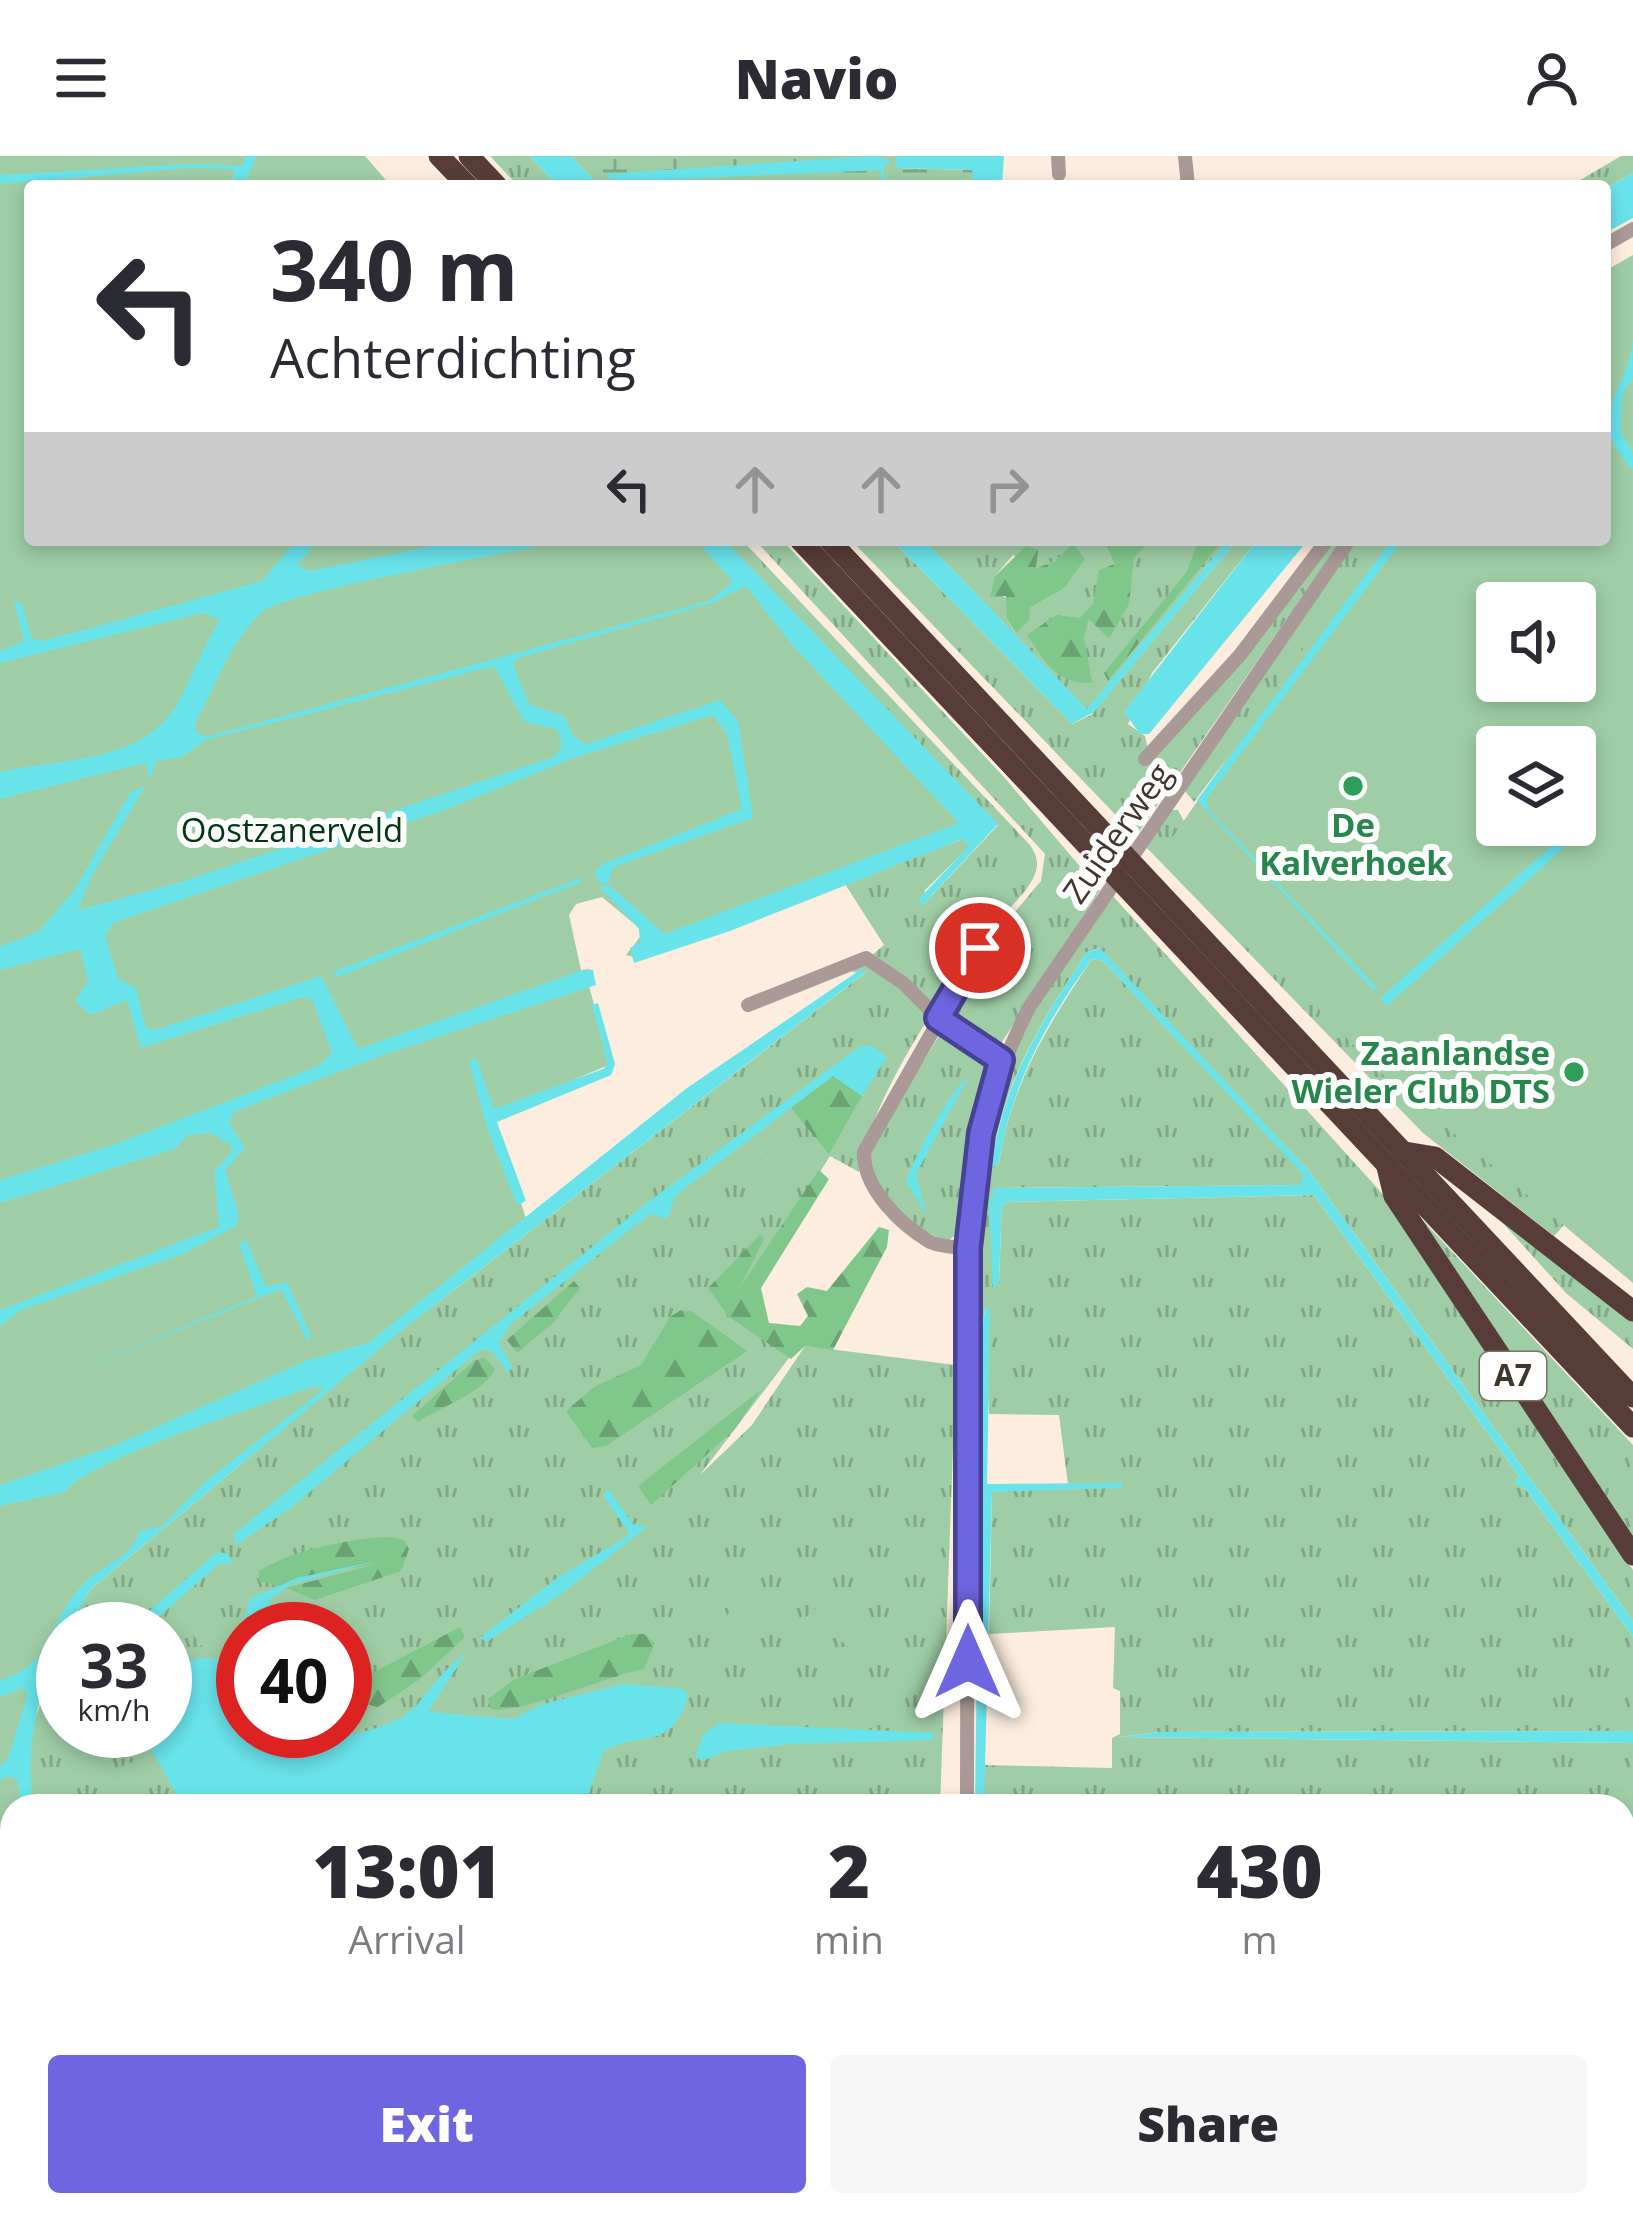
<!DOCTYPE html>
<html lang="en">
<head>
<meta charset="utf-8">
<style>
  body { margin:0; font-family:"Open Sans",sans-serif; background:#f7f7f7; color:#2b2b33; height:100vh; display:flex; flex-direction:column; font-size:45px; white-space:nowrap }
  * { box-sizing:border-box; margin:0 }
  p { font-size:39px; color:#7c7c81 }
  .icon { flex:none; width:66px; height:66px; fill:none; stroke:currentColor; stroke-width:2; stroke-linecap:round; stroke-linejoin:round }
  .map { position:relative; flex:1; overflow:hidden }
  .panel { position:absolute; left:0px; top:1638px; width:1635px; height:423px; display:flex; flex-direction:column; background:#fff; border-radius:36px 36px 0 0; box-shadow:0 6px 18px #0003 }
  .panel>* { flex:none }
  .hud { position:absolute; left:24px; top:24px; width:1587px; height:366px; border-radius:12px; box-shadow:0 6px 18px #0003; background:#fff; color:#2b2b33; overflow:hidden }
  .buttons { position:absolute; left:1476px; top:426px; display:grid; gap:24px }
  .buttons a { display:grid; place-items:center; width:120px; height:120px; border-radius:12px; background:#fff; box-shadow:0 6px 18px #0003; font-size:60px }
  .speed { position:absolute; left:36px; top:1446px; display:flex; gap:24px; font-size:60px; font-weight:700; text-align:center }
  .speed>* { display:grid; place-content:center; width:156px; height:156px; border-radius:50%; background:#fff; box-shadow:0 6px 18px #0003; line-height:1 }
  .speed small { font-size:30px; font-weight:400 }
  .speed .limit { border:18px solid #d22; background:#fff; color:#111 }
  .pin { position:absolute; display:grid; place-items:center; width:102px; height:102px; color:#fff; margin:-51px; border:6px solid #fff; border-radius:50%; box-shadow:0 3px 12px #0007 }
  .me { position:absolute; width:132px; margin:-66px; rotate:0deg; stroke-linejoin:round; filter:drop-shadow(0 0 9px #0008) }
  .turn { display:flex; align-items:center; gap:42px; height:252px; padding:0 48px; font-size:54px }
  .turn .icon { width:156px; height:156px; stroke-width:2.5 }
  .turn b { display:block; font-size:84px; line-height:102px }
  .lanes { display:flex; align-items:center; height:114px; padding:0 48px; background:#0003; justify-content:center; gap:60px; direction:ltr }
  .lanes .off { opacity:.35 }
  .eta { display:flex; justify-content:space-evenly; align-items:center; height:204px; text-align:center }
  .eta b { font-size:72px; font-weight:800; line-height:84px }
  .cta { display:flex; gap:24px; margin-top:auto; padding:24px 48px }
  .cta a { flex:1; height:138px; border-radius:12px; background:#6e66e0; color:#fff; font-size:48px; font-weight:800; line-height:138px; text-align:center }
  .cta a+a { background:#f7f7f7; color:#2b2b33 }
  header { display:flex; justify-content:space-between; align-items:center; height:156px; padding:0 48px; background:#fff; font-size:54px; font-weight:800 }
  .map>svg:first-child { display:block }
  .grass { fill:url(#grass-tufts); fill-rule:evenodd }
  .forest { fill:url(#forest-firs) }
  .wetland { fill:url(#wetland-marsh) }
  .green { fill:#9fcea6; fill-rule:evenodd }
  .water { fill:#69e3ea }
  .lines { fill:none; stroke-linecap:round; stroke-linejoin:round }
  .stream { stroke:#69e3ea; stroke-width:3 }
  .minor { stroke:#a99a97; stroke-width:14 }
  .highway { stroke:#583c37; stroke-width:21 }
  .route-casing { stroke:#484292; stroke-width:30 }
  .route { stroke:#6e66e0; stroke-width:21 }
  .leisure-dot { fill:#2e9e5b; stroke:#fdfdfd; stroke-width:4.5 }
  .labels { text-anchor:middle; stroke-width:12; stroke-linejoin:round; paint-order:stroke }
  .shield { fill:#fdfdfd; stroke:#78726b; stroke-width:3 }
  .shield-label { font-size:30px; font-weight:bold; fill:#3f362d }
  .leisure-label { font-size:33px; font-weight:bold; fill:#27864d; stroke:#fdfdfd }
  .park-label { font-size:33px; fill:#003712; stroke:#fdfdfd }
  .street-label { font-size:33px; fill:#3f362d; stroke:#fdfdfd }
</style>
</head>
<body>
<header><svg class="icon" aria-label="menu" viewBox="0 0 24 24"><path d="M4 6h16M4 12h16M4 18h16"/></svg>Navio<svg class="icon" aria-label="person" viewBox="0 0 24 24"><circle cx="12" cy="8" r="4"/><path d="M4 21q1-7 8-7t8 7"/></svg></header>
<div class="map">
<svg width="1633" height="2060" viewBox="0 0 1633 2060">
  <defs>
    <pattern id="grass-tufts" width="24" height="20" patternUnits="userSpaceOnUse" patternTransform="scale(3)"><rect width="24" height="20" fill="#9fcea6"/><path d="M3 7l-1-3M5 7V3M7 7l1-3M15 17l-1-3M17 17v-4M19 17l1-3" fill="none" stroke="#83a888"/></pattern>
    <pattern id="forest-firs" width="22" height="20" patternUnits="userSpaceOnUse" patternTransform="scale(3)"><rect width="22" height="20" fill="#80c78c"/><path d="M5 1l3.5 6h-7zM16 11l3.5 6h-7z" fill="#6aa273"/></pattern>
    <pattern id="wetland-marsh" width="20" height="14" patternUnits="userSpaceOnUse" patternTransform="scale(3)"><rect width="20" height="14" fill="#9fcea6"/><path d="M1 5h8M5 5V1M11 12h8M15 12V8" fill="none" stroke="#83a888"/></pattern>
  </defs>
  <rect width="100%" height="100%" fill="#fceddf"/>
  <g class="grass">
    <path d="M 490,0 L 530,0 L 558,30 L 518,30 Z"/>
    <path d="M 1621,0 L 1633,0 L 1633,17 L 1605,33 L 1570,30 Z"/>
    <path d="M 724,384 L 742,384 L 1030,689 C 1035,697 1039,704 1036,715 C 1029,739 998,760 984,780 C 940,841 870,945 859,1016 L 830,1000 L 732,1157 L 795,1194 L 700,1319 L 752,1269 L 805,1190 L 956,1209 L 940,1650 L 30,1650 L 28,1584 L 63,1481 L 63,1575 L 165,1575 L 165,1473 L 67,1473 L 91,1433 L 406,1171 L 865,817 L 852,816 L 884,789 L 845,728 L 963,683 L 970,690 L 925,734 L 923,749 L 998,669 ZM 243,1473 L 345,1473 L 345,1575 L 243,1575 Z"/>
    <path d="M 755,384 L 782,384 L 1004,621 L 1100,734 L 1002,886 L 994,889 L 954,862 L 951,851 L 998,776 L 1041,725 L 1045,698 Z"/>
    <path d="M 851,384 L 892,384 L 1072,568 L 1091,559 L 1237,384 L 1257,384 L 1152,517 L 1128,568 L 1145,580 L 1150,603 L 1331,384 L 1341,384 L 1136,680 Z"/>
    <path d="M 924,384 L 1228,384 L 1087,554 ZM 1073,388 L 1084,404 L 1065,432 L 1030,452 L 1015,476 L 1007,463 L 1008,443 L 999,437 L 995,420 L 1013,399 L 1036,412 L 1055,405 Z"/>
    <path d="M 1353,384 L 1392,384 L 1194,646 L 1184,634 Z"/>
    <path d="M 1172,654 L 1178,654 L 1185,667 L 1581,1050 L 1554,1080 L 1423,977 L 1146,691 Z"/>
    <path d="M 1112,739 L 1380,1035 L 1633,1414 L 1633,1465 L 1310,1016 L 1099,792 L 1087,796 C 1043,863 1000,929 992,1011 L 999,1008 C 1010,930 1049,867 1092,803 L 1103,805 L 1305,1019 L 1301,1029 L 996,1032 L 999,1125 L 1002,1049 L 1009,1046 L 1314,1039 L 1519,1320 L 1515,1327 L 1527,1335 L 1633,1481 L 1633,1575 L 1161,1576 L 1119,1581 L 1633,1587 L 1633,1798 L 1623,1798 L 1623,1650 L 984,1650 L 984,1609 L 1112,1612 L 1112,1582 L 1120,1578 L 1120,1535 L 1113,1532 L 1115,1471 L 989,1478 L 992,1336 L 1122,1328 L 1068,1329 L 1059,1259 L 989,1258 L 985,1153 L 981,1183 L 975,1182 C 978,1099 974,1012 1000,932 C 1022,861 1072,800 1112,739 Z"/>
    <path d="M 945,870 L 992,905 L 970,997 L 962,1075 L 949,1084 C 915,1080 866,1028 870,994 Z"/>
    <path d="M 1400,1040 L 1633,1289 L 1633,1391 Z"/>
    <path d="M 1483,1045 L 1633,1162 L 1633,1193 L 1566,1137 Z"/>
    <rect x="1623" y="1809" width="10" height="218"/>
    <path d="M 1623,2034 L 1633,2034 L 1633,2060 L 1096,2060 L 1097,2049 L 1623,2049 Z"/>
    <path d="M 414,2049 L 872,2049 L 871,2060 L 414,2060 Z"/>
  </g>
  <g class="forest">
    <path d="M 1104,384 L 1147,388 L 1134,402 L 1129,448 L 1109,483 L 1089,463 L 1084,481 L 1092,527 C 1056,528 1046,507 1027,479 L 1056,459 L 1080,462 L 1093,448 L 1099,414 L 1115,408 Z"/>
    <path d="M 1204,384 L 1223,384 L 1108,525 L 1104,517 L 1186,417 L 1197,389 Z"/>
    <path d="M 1073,387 L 1085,403 L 1065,432 L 1030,452 L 1029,464 L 1016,477 L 1007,463 L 1006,440 L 990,441 L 995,420 L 1026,390 L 1038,394 L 1036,412 L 1055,405 Z"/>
    <path d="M 827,915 L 862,940 L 829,998 L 786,946 Z"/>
    <path d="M 819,1014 L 829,1023 L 761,1132 L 769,1167 L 800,1170 L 808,1160 L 797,1138 L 807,1131 L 827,1135 L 879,1071 L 889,1074 L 887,1091 L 833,1194 L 805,1190 L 791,1203 L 729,1161 L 708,1132 L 760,1079 L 764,1083 L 739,1133 Z"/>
    <path d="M 574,1125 L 580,1132 L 553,1167 L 517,1197 L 507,1184 Z"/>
    <path d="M 681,1154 L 691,1155 L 747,1195 L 606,1290 L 592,1292 L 566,1255 L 594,1231 L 641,1209 L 670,1161 Z"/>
    <path d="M 485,1202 L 495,1213 C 485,1236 440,1251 418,1266 L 412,1260 L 475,1204 Z"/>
    <path d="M 762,1233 L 734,1274 L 651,1349 L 638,1330 Z"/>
    <path d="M 392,1381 L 404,1384 L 409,1393 L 401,1415 L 315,1444 L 286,1432 L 380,1407 L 297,1422 L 282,1431 L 259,1425 L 259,1415 C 294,1393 352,1382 392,1381 Z"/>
    <path d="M 460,1471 L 465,1481 L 420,1523 L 378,1551 L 350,1545 L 374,1516 Z"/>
    <path d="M 631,1478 L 644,1478 L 655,1487 L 644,1513 C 608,1520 516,1559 491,1553 L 488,1543 L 515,1523 Z"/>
  </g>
  <path class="wetland" d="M 571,0 L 896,0 L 896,12 L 973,14 L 974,30 L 599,30 Z"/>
  <g class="green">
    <path d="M 0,0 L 365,0 L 391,30 L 30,30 L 30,384 L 726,384 L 950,619 L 962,681 L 634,801 L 626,799 L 644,776 L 602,741 L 576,748 L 569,759 L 581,814 L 590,813 L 593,824 L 588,827 L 611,908 L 493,958 L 528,1069 L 347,1224 L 92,1425 L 65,1456 L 17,1605 L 24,1650 L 12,1650 L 12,2049 L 67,2049 L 67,2060 L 0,2060 Z"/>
    <path d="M 1633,99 L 1633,1127 L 1375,912 L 1165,692 L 1378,384 L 1605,384 L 1605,115 ZM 1497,447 L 1575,447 L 1575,525 L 1497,525 ZM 1497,591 L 1575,591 L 1575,669 L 1497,669 Z"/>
    <path d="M 778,984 L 788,986 L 795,1000 L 777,1036 L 757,1040 L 747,1035 L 746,1020 Z"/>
    <path d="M 882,1353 L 914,1374 L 901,1392 L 868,1378 L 864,1371 L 872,1355 Z"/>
    <path d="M 205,1436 L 218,1436 L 220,1442 L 211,1483 L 202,1491 L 188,1472 Z"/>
    <path d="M 735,1448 L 762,1449 L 770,1456 L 764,1469 L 746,1475 L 733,1489 L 715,1476 Z"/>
    <path d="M 820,1448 L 863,1459 L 859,1488 L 851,1493 L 837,1481 L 809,1475 L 807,1460 Z"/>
    <path d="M 128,1605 L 144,1614 L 131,1650 L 109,1650 L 111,1621 Z"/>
    <rect x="194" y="2049" width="102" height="11"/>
    <rect x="305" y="2049" width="104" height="11"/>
  </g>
  <g class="water">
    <path d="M 246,0 L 257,0 L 243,30 L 233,30 L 234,13 L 189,12 L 0,28 L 0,19 L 192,8 L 243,10 Z"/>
    <path d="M 530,0 L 571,0 L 599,30 L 558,30 Z"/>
    <path d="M 875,0 L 890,5 L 882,14 L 614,26 L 605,18 Z"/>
    <path d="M 896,0 L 1004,0 L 1002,30 L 974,30 L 972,14 L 895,12 Z"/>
    <path d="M 1633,17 L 1633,62 L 1605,77 L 1605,33 Z"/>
    <path d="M 1633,183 L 1633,223 L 1623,237 L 1620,274 L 1633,297 L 1633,314 C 1581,259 1628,239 1633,183 Z"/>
    <path d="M 296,384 L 318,384 L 297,410 L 311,415 L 461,384 L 570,384 C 522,395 285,435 262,456 C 230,486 215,531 195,568 L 197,577 L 206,581 L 709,445 L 733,426 L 696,384 L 724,384 L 998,668 L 922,750 L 918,744 L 969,690 L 963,683 L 730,775 L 634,807 L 630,792 L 640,787 L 639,773 L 600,731 L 609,729 L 665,778 L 959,667 L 793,490 L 746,430 L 712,447 L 518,502 L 513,508 L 529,548 L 565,561 L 573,580 L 586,588 L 720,544 L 738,565 L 753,662 L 614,711 L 608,726 L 600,728 L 595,716 L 603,708 L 742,653 L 727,578 L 713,559 L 574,602 L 450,652 L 113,767 L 105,779 L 118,823 L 136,832 L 145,870 L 155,874 L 321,820 L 358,893 L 583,814 L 593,814 L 596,829 L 383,899 L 234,956 L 229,967 L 245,992 L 225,1014 L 239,1060 L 236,1070 L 183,1098 L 21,1154 L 0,1170 L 0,1154 L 219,1071 L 214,1016 L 232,996 L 230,988 L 210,977 L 188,979 L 175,993 L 0,1047 L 0,1024 L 116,988 L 318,910 L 332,897 L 313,845 L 303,841 L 141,892 L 127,844 L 90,859 L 75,844 L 88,826 L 80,793 L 0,814 L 0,791 L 39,775 L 75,733 L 130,637 L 146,629 L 91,721 L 78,754 L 181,726 L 554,601 L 562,590 L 558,574 L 524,565 L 494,510 L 206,584 L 182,601 L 156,605 L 150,623 L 145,607 L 0,643 L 0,616 C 66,601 148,609 182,539 C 195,514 204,488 220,464 L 203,457 L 0,507 L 0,495 L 24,485 L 14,444 L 22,448 L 32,483 L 43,485 L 262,425 Z"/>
    <path d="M 892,384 L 924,384 L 1087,553 L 1228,384 L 1237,384 L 1094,556 L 1072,568 Z"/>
    <path d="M 1257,384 L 1308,384 L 1149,578 L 1140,578 L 1124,556 Z"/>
    <path d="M 1392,384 L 1403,384 L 1207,642 L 1208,653 L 1376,831 L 1374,835 L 1197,644 Z"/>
    <path d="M 1558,684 L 1564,692 L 1387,850 L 1380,842 Z"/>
    <path d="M 581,722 L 581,726 L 335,822 L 335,815 Z"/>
    <path d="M 1100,792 L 1310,1016 L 1633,1465 L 1633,1481 L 1527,1335 L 1514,1327 L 1519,1320 L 1314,1039 L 1009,1046 L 1002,1049 L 999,1125 L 993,1134 L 989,1048 L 995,1032 L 1300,1029 L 1304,1019 L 1103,805 L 1092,803 C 1047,864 1010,931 999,1008 L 992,1011 C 1001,929 1043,863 1087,796 Z"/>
    <path d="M 860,814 L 866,816 L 406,1171 L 91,1433 C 50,1501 22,1566 33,1650 L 21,1650 L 18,1625 L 10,1620 L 0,1624 L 0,1609 L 7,1606 L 28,1538 L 22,1532 L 0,1541 L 0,1525 C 61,1501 42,1477 78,1434 C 96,1410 130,1406 139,1376 L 162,1370 L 205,1326 L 324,1233 L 315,1230 C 269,1247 86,1304 65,1336 L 0,1350 L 0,1329 L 111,1291 L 308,1204 L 368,1187 L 687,932 Z"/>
    <path d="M 598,847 L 615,908 L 611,919 L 497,966 L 526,1045 L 517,1049 L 487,973 L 469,904 L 476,902 L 494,953 L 603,913 L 608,908 L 592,849 Z"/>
    <path d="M 871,889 L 887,901 L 862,940 L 833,920 L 675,1040 L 668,1063 L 650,1058 L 511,1168 L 499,1187 L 513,1213 L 507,1215 L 492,1195 L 481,1193 L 292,1351 L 236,1389 L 234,1378 L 648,1046 L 859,891 Z"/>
    <path d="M 968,922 L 916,1018 L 927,1060 L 906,1025 C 913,1004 951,932 968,922 Z"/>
    <path d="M 246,1084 L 266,1131 L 287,1126 L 312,1182 L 307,1184 L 281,1133 L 58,1223 L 257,1140 L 239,1087 Z"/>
    <path d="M 990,1152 L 987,1328 L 1122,1327 L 1122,1332 L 992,1336 L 984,1650 L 975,1650 L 981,1183 L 985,1153 Z"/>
    <path d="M 608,1333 L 633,1368 L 647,1371 L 560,1439 L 486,1486 L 480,1482 L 558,1421 L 625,1382 L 629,1376 L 603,1339 Z"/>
    <path d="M 216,1397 L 227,1397 L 234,1407 L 219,1408 L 145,1473 L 128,1473 Z"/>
    <path d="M 381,1404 L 291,1428 L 270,1443 L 272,1473 L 243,1473 L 243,1575 L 345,1575 L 345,1548 L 355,1568 L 351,1579 C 435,1559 409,1541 466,1497 L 428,1556 L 513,1563 L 543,1548 L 624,1528 L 684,1533 L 688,1540 C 669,1599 642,1572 603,1596 L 585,1650 L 183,1650 L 141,1575 L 165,1575 L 166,1521 L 197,1502 L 232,1503 L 250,1443 L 297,1422 Z"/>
    <path d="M 721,1567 L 935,1577 L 932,1584 L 792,1588 L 726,1595 L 702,1605 L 695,1601 L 704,1577 Z"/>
    <path d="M 1633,1575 L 1633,1587 L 1119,1581 L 1161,1576 Z"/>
  </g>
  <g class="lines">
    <path class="stream" d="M 882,14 L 885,30"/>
    <g class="minor">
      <path d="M 1058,0 L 1059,18"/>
      <path d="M 1185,0 L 1188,30"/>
      <path d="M 1605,89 L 1633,73"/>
      <path d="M 1145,603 L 1240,499 L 1327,384"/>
      <path d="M 748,849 L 866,802 L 903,827 L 938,862 L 1001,904"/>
      <path d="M 968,1092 C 957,1091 940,1091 930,1086 C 900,1068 863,1032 864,996 L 980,792"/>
      <path d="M 967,1650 L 968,1092 C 976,1004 988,929 1030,850 L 1349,384"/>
      <path d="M 963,2060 L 964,2049"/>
    </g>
    <g class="highway">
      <path d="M 439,0 L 468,30"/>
      <path d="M 469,0 L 497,30"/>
      <path d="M 800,384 L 1633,1271"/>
      <path d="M 829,384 L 1633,1241"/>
      <path d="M 1405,996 L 1435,1001 L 1633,1155"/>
      <path d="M 1387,1011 L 1394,1040 L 1633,1399"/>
    </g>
  </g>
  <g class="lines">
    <g class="route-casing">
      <path id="route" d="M 968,1506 L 968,1092 L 981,977 L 1001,904 L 938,862 L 980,792"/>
    </g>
    <use href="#route" class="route"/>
  </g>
  <g class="leisure-dot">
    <circle cx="1353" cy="630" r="12"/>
    <circle cx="1574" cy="916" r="12"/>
  </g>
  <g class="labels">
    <rect class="shield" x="1480" y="1196" width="66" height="48" rx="9"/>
    <g class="shield-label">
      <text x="1513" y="1230">A7</text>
    </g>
    <g class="leisure-label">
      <text x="1353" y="681">De<tspan x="1353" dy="38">Kalverhoek</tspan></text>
      <text x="1550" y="909" text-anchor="end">Zaanlandse<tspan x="1550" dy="38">Wieler Club DTS</tspan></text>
    </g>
    <g class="park-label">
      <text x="292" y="686">Oostzanerveld</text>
    </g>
    <g class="street-label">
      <text transform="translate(1117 677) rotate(-55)" y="12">Zuiderweg</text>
    </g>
  </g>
</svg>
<div class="buttons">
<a><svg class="icon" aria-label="sound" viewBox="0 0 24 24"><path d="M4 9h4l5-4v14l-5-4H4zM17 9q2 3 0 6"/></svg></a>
<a><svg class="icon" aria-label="layers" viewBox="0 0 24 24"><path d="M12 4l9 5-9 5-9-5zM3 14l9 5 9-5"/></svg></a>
</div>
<div class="speed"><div>33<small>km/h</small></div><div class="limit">40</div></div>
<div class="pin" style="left:980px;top:792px;background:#d93025"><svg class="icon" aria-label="arrive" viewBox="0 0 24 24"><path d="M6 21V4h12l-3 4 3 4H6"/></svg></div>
<svg class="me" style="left:968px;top:1506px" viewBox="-20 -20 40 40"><path d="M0-17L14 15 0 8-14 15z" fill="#6e66e0" stroke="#fff" stroke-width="4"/></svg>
<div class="hud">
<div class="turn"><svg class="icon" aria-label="left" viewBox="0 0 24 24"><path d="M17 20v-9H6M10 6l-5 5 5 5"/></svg><div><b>340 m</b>Achterdichting</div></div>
<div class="lanes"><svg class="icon" aria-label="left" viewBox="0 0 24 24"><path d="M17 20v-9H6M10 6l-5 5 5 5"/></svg><svg class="icon off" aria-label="ahead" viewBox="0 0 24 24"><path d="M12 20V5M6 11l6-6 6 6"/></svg><svg class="icon off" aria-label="ahead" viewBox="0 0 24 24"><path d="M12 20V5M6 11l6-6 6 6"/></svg><svg class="icon off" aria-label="right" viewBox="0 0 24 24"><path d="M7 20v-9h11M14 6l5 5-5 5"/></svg></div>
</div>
<section class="panel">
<div class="eta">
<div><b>13:01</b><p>Arrival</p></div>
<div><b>2</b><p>min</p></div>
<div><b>430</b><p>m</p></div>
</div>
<div class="cta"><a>Exit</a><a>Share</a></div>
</section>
</div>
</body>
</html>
